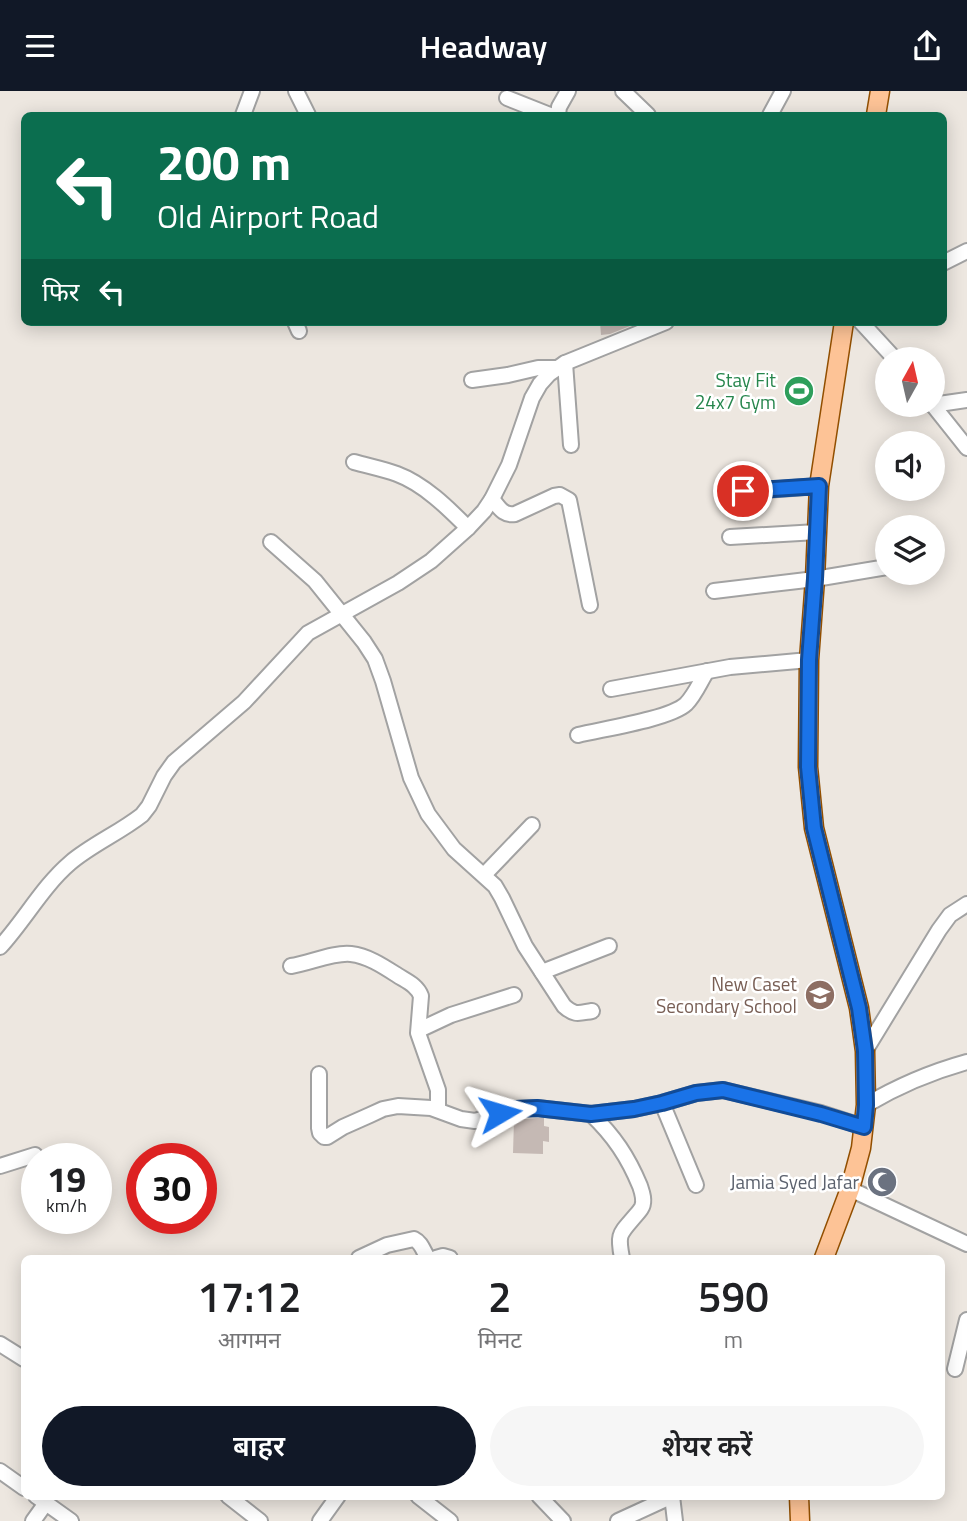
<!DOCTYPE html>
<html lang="hi">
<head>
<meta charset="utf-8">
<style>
  body { margin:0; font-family:"Titillium Web","Noto Sans Devanagari",sans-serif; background:#f6f6f6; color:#202124; height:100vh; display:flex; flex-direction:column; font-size:26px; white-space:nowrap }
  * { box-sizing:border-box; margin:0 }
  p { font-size:23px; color:#757577 }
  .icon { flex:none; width:38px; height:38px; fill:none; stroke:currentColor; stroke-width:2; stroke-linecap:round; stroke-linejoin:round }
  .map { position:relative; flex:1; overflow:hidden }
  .side { position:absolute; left:21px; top:1164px; width:924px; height:245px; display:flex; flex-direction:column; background:#fff; border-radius:10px; box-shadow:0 4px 18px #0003 }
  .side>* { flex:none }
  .top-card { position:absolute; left:21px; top:21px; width:926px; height:214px; border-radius:10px; box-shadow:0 4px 18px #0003; background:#0b6e4f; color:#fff; overflow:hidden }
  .needle { width:46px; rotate:8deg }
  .buttons { position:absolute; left:875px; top:256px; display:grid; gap:14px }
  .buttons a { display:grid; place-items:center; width:70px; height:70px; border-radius:50%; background:#fff; box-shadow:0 4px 18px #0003; font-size:35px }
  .speed { position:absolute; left:21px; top:1052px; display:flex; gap:14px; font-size:35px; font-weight:700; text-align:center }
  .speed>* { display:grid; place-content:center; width:91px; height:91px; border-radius:50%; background:#fff; box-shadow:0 4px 18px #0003; line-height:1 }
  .speed small { font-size:18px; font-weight:400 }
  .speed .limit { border:10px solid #d22; background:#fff; color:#111 }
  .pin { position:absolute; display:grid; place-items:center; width:60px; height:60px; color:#fff; margin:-30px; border:4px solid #fff; border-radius:50%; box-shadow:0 2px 7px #0007 }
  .me { position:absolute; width:77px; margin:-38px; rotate:83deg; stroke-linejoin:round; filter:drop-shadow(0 0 5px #0008) }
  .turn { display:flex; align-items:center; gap:24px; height:147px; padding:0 21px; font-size:32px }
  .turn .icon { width:91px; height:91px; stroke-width:2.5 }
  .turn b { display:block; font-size:49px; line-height:60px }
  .then { display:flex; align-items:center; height:66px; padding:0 21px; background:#0003; gap:14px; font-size:26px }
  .eta { display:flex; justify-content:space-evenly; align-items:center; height:119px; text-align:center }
  .eta b { font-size:42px; font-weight:600; line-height:49px }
  .primary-button { display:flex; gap:14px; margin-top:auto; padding:14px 21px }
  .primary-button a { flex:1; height:80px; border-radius:42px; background:#111827; color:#fff; font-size:28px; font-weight:600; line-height:80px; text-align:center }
  .primary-button a+a { background:#f6f6f6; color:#202124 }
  header { display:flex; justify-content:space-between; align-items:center; height:91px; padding:0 21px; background:#111827; color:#fff; font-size:32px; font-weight:600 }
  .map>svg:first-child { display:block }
  .building { fill:#c5b9b4 }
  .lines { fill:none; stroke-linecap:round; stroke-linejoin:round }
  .minor-casing { stroke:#a2a2a2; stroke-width:18 }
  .major-casing { stroke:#924f00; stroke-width:21 }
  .minor { stroke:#fff; stroke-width:14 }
  .major { stroke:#fdc396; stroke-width:18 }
  .route-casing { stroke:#114b97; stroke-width:18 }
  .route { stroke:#1a73e8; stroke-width:12 }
  .labels { text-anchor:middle; stroke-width:5; stroke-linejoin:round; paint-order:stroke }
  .leisure-label { font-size:19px; fill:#27864d; stroke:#fff; text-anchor:end }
  .education-label { font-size:19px; fill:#785e54; stroke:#fff; text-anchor:end }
  .worship-label { font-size:19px; fill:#5b616d; stroke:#fff; text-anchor:end }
</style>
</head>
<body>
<header><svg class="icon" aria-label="menu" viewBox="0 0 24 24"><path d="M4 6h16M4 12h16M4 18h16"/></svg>Headway<svg class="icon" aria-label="share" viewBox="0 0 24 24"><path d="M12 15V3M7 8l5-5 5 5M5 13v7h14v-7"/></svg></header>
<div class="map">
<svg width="967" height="1430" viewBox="0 0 967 1430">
  <rect width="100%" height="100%" fill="#ede7e0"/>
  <g class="building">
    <path d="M 600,231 L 640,231 L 610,243 L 601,244 Z"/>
    <path d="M 537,1027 L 544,1027 L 544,1035 L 549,1036 L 549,1051 L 543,1050 L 543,1063 L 513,1062 L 514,1029 Z"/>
  </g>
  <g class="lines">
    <g class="minor-casing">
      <g id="minor">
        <path d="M 296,0 L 308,24"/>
        <path d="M 623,0 L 648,24"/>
        <path d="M 507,7 L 550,24"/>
        <path d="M 243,24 L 252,0"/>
        <path d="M 558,24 L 559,16 L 568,0"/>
        <path d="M 770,24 L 783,0"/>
        <path d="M 943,172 L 967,160"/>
        <path d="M 295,231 L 299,240"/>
        <path d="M 861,231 L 895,268"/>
        <path d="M 565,272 L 571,354"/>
        <path d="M 472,289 L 508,284 L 538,277 L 555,277"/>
        <path d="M 932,313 L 967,357"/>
        <path d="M 932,314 L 967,309"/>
        <path d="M 354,371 C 368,375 383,378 397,383 C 424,393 448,417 468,437"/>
        <path d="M 725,402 L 819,395"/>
        <path d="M 492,408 C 499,416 503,425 515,423 L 554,405 L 560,404 L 569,409 L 590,514"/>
        <path d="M 730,446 L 817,441"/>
        <path d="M 271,451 L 315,490 L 364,551 L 375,568 L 383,590 L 411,687 L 428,723 L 454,758 L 495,795 L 502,807 L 525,855 L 564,915 C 575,925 579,922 592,920"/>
        <path d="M 714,500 L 815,488 L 887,476"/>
        <path d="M 611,598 L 730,576 L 809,569"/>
        <path d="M 578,644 C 602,638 670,628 686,613 C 695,604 700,591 707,580"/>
        <path d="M 484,784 L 532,734"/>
        <path d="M 0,856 C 24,830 43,795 70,772 C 91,754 119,742 142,724 L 149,715 L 164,685 L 174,671 L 244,611 L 308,542 L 398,492 L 431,470 L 468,437 L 484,420 L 492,408 L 509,374 L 532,307 L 540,293 L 549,283 L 565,272 L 666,231"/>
        <path d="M 291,875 C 310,872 334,861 351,863 C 368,865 383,875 397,884 C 406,890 417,894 421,905 L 418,942 L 438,999 L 438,1019"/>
        <path d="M 542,881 L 609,855"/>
        <path d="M 419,939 L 451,924 L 514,904"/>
        <path d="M 865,960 L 939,839 L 950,824 L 967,813"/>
        <path d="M 319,983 L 319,1037 L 320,1042 L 324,1046 L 327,1046 L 343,1036 L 370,1024 L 383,1018 L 398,1015 L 431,1017 L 461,1028 L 475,1030 L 516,1018 L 537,1017 L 591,1023 L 634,1018 L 662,1012 L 696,1002 L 723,999 L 821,1022 L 864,1036"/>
        <path d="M 662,1012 L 696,1094"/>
        <path d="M 866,1014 C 898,995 931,981 967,971"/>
        <path d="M 591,1023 C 614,1045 628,1066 640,1095 C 642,1101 645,1109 642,1116 C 642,1117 637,1123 636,1124 C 620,1143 617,1142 622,1167"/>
        <path d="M 0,1075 L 35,1064"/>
        <path d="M 850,1098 L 967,1153"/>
        <path d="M 359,1167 L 387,1154 L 414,1148 C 422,1152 423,1160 428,1167"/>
        <path d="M 436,1167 L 443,1165 L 450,1167"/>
        <path d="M 0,1253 L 24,1268"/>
        <path d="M 955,1278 L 967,1229"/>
        <path d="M 0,1380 L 24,1397"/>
        <path d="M 36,1405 L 71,1430"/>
        <path d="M 228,1405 L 260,1430"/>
        <path d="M 418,1405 L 450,1430"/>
        <path d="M 539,1405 L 563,1430"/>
        <path d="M 672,1405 L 675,1430"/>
        <path d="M 33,1430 L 46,1412"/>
        <path d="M 320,1430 L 338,1405"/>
        <path d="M 618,1430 L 666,1408 L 669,1405"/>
      </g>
    </g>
    <g class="major-casing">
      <g id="major">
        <path d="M 876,24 L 880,0"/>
        <path d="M 824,1167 L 850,1098 L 861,1057 L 866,1014 L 865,960 L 859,917 L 814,737 L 808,676 L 809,569 L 815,488 L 819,395 L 844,231"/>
        <path d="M 799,1405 L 800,1430"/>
      </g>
    </g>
    <use href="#minor" class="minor"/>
    <use href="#major" class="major"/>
  </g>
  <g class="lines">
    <g class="route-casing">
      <path id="route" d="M 500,1022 L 516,1018 L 537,1017 L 591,1023 L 634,1018 L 662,1012 L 696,1002 L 723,999 L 821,1023 L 864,1036 L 866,1014 L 865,960 L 859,917 L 814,737 L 808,676 L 809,569 L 815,488 L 819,395 L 743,400"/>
    </g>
    <use href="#route" class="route"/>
  </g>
  <defs>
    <g id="stadium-disc" transform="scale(1.575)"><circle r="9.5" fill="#2e9e5b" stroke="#fff"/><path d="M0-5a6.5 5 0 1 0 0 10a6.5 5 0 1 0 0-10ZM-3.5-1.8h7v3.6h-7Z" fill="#fff"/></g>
    <g id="school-disc" transform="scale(1.575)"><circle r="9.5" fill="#8d6e63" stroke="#fff"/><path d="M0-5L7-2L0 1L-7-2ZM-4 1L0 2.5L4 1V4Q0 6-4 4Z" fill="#fff"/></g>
    <g id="mosque-disc" transform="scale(1.575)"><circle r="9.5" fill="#6b7280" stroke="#fff"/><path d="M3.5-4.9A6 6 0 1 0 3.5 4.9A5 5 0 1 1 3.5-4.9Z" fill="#fff"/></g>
  </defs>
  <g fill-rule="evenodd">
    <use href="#stadium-disc" x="799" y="300"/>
    <use href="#school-disc" x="820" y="904"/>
    <use href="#mosque-disc" x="882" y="1091"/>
  </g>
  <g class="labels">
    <g class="leisure-label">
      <text x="776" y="296">Stay Fit<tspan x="776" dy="22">24x7 Gym</tspan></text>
    </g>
    <g class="education-label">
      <text x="797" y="900">New Caset<tspan x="797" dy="22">Secondary School</tspan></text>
    </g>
    <g class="worship-label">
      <text x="859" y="1098">Jamia Syed Jafar</text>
    </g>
  </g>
</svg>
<div class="buttons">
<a><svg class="needle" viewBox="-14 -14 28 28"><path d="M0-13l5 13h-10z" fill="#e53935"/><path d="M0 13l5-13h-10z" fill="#757577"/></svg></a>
<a><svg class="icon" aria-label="sound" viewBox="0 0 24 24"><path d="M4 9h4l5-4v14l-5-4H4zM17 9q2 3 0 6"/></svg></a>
<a><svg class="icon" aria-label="layers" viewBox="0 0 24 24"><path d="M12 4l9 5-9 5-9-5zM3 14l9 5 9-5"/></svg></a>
</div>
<div class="speed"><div>19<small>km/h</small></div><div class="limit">30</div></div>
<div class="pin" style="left:743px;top:400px;background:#d93025"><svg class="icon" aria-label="arrive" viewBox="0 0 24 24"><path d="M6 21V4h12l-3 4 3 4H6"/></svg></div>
<svg class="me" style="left:500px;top:1022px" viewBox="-20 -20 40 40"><path d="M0-17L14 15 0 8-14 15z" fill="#1a73e8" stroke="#fff" stroke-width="4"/></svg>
<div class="top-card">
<div class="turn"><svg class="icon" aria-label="left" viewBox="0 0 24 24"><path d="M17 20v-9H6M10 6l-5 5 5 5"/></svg><div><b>200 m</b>Old Airport Road</div></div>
<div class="then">फिर<svg class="icon" aria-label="left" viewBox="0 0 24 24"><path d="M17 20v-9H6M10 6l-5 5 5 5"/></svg></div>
</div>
<section class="side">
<div class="eta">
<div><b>17:12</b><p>आगमन</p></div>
<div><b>2</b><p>मिनट</p></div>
<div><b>590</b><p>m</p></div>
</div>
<div class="primary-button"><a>बाहर</a><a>शेयर करें</a></div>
</section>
</div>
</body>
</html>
